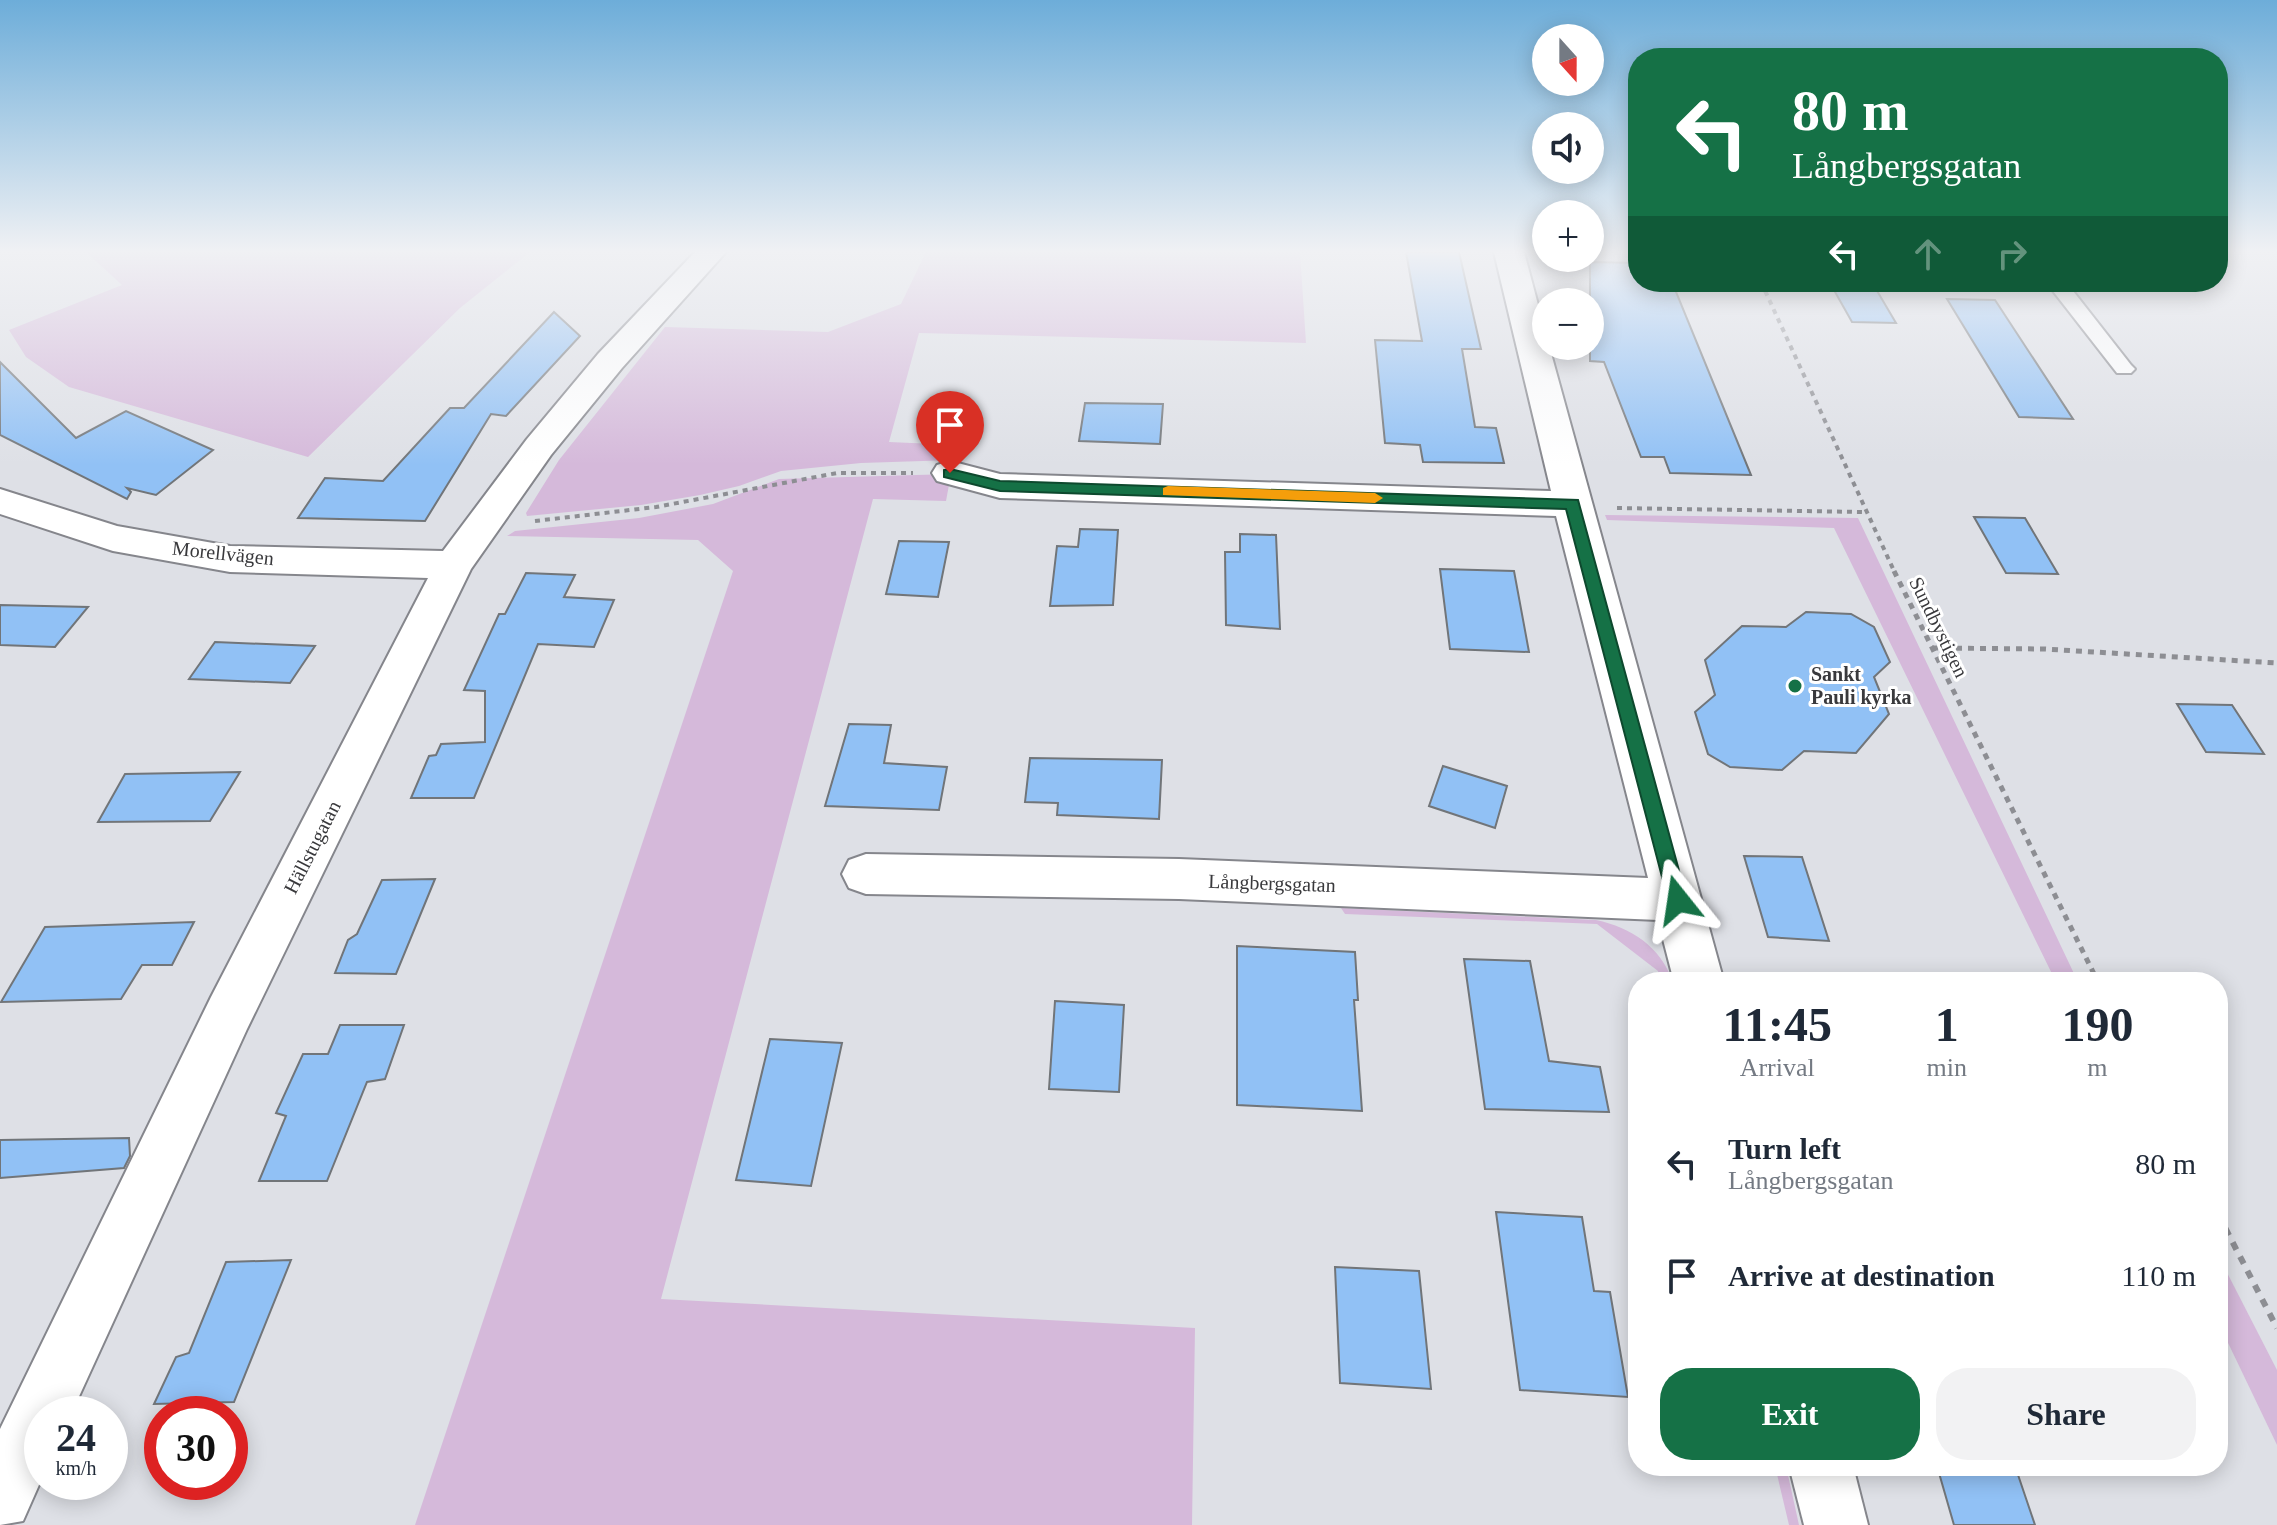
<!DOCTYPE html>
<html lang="en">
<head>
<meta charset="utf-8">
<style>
  body { margin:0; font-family:"Times New Roman",serif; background:#f2f2f3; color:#1f2937; height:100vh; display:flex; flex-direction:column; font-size:30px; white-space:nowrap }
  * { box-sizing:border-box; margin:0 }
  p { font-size:26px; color:#747a83 }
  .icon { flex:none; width:44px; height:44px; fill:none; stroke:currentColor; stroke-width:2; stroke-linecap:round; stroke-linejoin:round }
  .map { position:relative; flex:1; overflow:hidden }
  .details { position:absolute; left:1628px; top:972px; width:600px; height:504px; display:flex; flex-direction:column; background:#fff; border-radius:32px; box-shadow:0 4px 20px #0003 }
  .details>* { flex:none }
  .hud { position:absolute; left:1628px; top:48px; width:600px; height:244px; border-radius:32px; box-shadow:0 4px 20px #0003; background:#157146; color:#fff; overflow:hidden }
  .needle { width:52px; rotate:159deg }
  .buttons { position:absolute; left:1532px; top:24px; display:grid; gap:16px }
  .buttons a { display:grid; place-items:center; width:72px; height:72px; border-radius:50%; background:#fff; box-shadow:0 4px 20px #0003; font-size:40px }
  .speed { position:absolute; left:24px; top:1396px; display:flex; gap:16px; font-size:40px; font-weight:700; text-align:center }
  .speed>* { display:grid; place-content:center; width:104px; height:104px; border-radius:50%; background:#fff; box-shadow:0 4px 20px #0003; line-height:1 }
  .speed small { font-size:20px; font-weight:400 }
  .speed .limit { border:12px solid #d22; background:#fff; color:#111 }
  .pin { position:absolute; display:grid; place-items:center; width:68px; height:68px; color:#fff; margin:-82px -34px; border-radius:50% 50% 50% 0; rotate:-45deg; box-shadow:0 0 8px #0007 }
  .pin .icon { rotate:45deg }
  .me { position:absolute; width:88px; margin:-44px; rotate:345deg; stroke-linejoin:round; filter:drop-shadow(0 0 6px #0008) }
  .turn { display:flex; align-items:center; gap:28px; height:168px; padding:0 32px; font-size:36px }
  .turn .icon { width:104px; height:104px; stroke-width:2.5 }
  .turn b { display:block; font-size:56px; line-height:68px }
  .lanes { display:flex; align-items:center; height:76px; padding:0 32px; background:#0003; justify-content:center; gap:40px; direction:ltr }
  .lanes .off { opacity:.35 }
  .eta { display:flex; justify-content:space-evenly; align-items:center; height:136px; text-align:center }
  .eta b { font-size:48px; font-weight:600; line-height:56px }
  .action { display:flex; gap:16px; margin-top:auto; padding:16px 32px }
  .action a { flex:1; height:92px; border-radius:32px; background:#157146; color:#fff; font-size:32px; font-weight:600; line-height:92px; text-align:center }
  .action a+a { background:#f2f2f3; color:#1f2937 }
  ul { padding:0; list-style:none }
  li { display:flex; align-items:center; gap:24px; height:112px; padding:0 32px }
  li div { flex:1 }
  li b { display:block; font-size:30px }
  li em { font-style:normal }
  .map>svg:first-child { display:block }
  .green { fill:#d5b9da }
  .building { fill:#91c1f5; stroke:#717579; stroke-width:2 }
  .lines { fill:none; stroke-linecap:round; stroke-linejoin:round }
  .lane-casing { stroke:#85868c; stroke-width:4 }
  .street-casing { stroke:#85868c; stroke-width:4 }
  .path-far2 { stroke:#8d8e93; stroke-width:4; stroke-dasharray:5 5; stroke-linecap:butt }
  .path-far1 { stroke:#8d8e93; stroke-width:5; stroke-dasharray:6 6; stroke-linecap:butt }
  .path { stroke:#8d8e93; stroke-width:6; stroke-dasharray:8 8; stroke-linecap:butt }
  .lane { fill:#fff; fill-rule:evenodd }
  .street { fill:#fff; fill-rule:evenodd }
  .route { fill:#157146; stroke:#0e492e; stroke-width:2 }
  .slow { fill:#f59e0b }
  .poi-dot { fill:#157146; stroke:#fff; stroke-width:3 }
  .labels { text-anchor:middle; stroke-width:6; stroke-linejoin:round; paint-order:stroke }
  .street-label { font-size:20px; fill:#39393c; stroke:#fff }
  .poi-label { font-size:20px; font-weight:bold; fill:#39393c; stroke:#fff; text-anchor:start }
</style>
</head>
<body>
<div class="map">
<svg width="2277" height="1525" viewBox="0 0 2277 1525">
  <rect width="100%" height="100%" fill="#dee0e6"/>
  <g class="green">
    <path d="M 86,252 L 530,252 L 460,308 L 308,457 L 69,387 L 26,357 L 9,330 L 122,285 Z"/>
    <path d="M 926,252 L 1300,252 L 1306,343 L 919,333 L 889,442 L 957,445 L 954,460 L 861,463 L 781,471 L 739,486 L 700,495 L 641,505 L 527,516 L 526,513 L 559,460 L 665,327 L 828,332 L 901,304 Z"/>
    <path d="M 951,474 L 946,501 L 873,499 L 661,1299 L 1195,1328 L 1192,1525 L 415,1525 L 733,571 L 698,540 L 507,536 L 515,531 L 639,518 L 713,504 L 779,479 Z"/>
    <path d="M 1605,515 L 1858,518 L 2078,982 L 2056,982 L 1834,528 L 1607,520 Z"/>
    <path d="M 1341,908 L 1596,920 C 1632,928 1660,946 1673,982 L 1661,982 L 1658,971 L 1597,924 L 1345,914 Z"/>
    <path d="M 2218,1255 L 2277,1370 L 2277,1445 L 2218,1322 Z"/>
    <path d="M 1775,1466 L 1786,1466 L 1799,1525 L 1789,1525 Z"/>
  </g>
  <g class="building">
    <path d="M 1406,252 L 1459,252 L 1481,349 L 1462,349 L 1475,427 L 1496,428 L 1504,463 L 1423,462 L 1420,445 L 1385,443 L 1375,340 L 1422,341 Z"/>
    <path d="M 1590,262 L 1638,263 L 1638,282 L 1672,282 L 1751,475 L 1670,473 L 1664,457 L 1641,457 L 1604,362 L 1590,361 Z"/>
    <path d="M 1830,283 L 1873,284 L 1896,323 L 1852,322 Z"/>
    <path d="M 1947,299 L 1995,300 L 2073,419 L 2019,417 Z"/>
    <path d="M 554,312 L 580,336 L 506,416 L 491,414 L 425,521 L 298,518 L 325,478 L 383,481 L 450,408 L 464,408 Z"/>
    <path d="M 0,362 L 76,438 L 126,411 L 213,450 L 156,495 L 127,488 L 131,492 L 127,499 L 0,435 Z"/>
    <path d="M 1085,403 L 1163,404 L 1160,444 L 1079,441 Z"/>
    <path d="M 1974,517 L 2025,518 L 2058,574 L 2006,573 Z"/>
    <path d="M 1080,529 L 1118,530 L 1113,605 L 1050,606 L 1057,546 L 1078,547 Z"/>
    <path d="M 1240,534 L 1276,535 L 1280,629 L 1226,625 L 1225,552 L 1240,552 Z"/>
    <path d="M 899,541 L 949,542 L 938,597 L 886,594 Z"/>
    <path d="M 1440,569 L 1514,571 L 1529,652 L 1450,649 Z"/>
    <path d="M 526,573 L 575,575 L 564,597 L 614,600 L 594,647 L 538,644 L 474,798 L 411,798 L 429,756 L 436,755 L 441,744 L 485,742 L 485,691 L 464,690 L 499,614 L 505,614 Z"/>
    <path d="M 0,605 L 88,607 L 55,647 L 0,645 Z"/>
    <path d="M 1806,612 L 1851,614 L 1874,627 L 1890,662 L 1874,677 L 1889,714 L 1856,753 L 1804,751 L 1782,770 L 1730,767 L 1708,754 L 1695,712 L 1715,695 L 1705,660 L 1742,626 L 1786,627 Z"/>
    <path d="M 215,642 L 315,646 L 290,683 L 189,679 Z"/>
    <path d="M 2177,704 L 2232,705 L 2264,754 L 2206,752 Z"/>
    <path d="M 849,724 L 891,725 L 884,763 L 947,767 L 939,810 L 825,806 Z"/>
    <path d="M 1030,758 L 1162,760 L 1159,819 L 1057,815 L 1058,803 L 1025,802 Z"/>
    <path d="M 1443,766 L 1507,786 L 1495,828 L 1429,806 Z"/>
    <path d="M 240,772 L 210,821 L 98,822 L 125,774 Z"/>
    <path d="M 1744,856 L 1802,857 L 1829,941 L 1768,937 Z"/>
    <path d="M 435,879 L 396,974 L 335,973 L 348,940 L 357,934 L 382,880 Z"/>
    <path d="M 194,922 L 172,965 L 142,965 L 121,999 L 1,1002 L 45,927 Z"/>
    <path d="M 1237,946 L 1355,952 L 1358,1000 L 1354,1000 L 1362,1111 L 1237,1105 Z"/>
    <path d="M 1464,959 L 1530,961 L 1549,1061 L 1600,1067 L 1609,1112 L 1485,1109 Z"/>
    <path d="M 1055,1001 L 1124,1005 L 1119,1092 L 1049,1089 Z"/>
    <path d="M 340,1025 L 404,1025 L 385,1079 L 367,1082 L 327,1181 L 259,1181 L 286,1116 L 276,1113 L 303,1054 L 328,1054 Z"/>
    <path d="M 770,1039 L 842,1043 L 811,1186 L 736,1180 Z"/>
    <path d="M 129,1138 L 130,1156 L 124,1168 L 0,1178 L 0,1140 Z"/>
    <path d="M 1496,1212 L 1582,1217 L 1594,1291 L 1610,1292 L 1628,1397 L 1520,1390 Z"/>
    <path d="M 291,1260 L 234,1402 L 154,1404 L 176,1357 L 189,1353 L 226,1262 Z"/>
    <path d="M 1335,1267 L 1419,1271 L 1431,1389 L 1340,1383 Z"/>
    <path d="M 1937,1466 L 2015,1466 L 2035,1525 L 1954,1525 Z"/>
  </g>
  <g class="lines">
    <g class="lane-casing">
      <path id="lane" d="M 2046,282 L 2066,282 L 2131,365 L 2135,369 L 2131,373 L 2117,373 Z"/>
    </g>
    <g class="street-casing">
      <g id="street">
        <path d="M 695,252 L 726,252 L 622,368 L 551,455 L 471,569 L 247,1029 L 71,1414 L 42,1414 L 42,1478 L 23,1521 L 0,1525 L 0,1429 L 211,997 L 428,578 L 230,572 L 113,551 L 0,514 L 0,489 L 117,526 L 230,546 L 443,551 L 527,439 L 598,354 Z"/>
        <path d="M 1494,252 L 1524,252 L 1546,335 L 1546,346 L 1549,346 L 1724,982 L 1674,982 L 1658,920 L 1179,899 L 866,894 L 849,888 L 842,874 L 849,860 L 866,854 L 1179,859 L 1648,878 L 1556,516 L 1000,498 L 937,481 L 932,473 L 937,465 L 950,461 L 1000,474 L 1551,491 Z"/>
        <path d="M 1789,1466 L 1853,1466 L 1868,1525 L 1804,1525 Z"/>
      </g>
    </g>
    <g class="path-far2">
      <path d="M 1761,282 L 1895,573"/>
      <path d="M 1617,508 L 1864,512"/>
      <path d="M 535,521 L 656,507 L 837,473 L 913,473"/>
    </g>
    <g class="path-far1">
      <path d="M 1894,571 L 2098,982"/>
      <path d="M 1932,648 L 2044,649 L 2277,663"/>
    </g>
    <path class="path" d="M 2218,1214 L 2277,1328"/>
    <use href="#lane" class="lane"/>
    <use href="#street" class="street"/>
  </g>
  <linearGradient id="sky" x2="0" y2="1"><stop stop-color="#6dadd9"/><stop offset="0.54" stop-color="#f0f1f4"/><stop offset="1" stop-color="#f0f1f4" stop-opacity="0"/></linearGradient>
  <rect width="2277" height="465" fill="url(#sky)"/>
  <path class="route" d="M 950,469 L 1000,481 L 1578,500 L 1687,900 L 1685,906 L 1678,909 L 1671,906 L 1668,900 L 1566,509 L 1000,491 L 944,477 L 944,470 Z"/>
  <path class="slow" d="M 1168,486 L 1375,493 L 1383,498 L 1375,503 L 1163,495 L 1163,488 Z"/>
  <circle class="poi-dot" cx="1795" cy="686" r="8"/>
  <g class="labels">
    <g class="street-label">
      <text transform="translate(223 553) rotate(6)" y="7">Morellvägen</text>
      <text transform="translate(1939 627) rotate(64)" y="7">Sundbystigen</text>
      <text transform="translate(312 847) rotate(-63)" y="7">Hällstugatan</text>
      <text transform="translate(1272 883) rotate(2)" y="7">Långbergsgatan</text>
    </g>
    <g class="poi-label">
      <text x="1811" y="681">Sankt<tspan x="1811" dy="23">Pauli kyrka</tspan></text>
    </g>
  </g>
</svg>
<div class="buttons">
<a><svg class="needle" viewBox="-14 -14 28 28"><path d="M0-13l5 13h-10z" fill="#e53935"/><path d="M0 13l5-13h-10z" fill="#747a83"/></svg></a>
<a><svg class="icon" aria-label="sound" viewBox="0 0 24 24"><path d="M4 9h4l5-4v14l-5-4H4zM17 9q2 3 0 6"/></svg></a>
<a>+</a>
<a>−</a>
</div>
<div class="speed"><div>24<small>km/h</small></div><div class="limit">30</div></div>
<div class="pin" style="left:950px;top:473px;background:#d93025"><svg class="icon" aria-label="arrive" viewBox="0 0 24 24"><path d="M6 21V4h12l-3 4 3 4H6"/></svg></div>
<svg class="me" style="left:1678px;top:900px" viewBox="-20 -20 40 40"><path d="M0-17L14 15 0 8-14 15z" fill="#157146" stroke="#fff" stroke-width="4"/></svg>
<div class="hud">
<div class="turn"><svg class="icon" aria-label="left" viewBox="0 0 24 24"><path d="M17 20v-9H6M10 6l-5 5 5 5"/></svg><div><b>80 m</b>Långbergsgatan</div></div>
<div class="lanes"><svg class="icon" aria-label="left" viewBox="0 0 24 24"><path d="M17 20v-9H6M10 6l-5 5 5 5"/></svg><svg class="icon off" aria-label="ahead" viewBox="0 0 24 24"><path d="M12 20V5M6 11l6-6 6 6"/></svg><svg class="icon off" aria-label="right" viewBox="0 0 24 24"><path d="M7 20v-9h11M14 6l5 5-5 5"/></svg></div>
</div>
<section class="details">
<div class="eta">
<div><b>11:45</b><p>Arrival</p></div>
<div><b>1</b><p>min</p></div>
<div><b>190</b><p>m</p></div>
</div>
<ul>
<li><svg class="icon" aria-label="left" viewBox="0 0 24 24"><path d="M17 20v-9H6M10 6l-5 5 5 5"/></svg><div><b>Turn left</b><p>Långbergsgatan</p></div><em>80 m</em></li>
<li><svg class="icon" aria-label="arrive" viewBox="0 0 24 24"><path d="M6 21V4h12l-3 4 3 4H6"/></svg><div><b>Arrive at destination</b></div><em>110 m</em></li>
</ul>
<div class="action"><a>Exit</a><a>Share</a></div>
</section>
</div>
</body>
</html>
